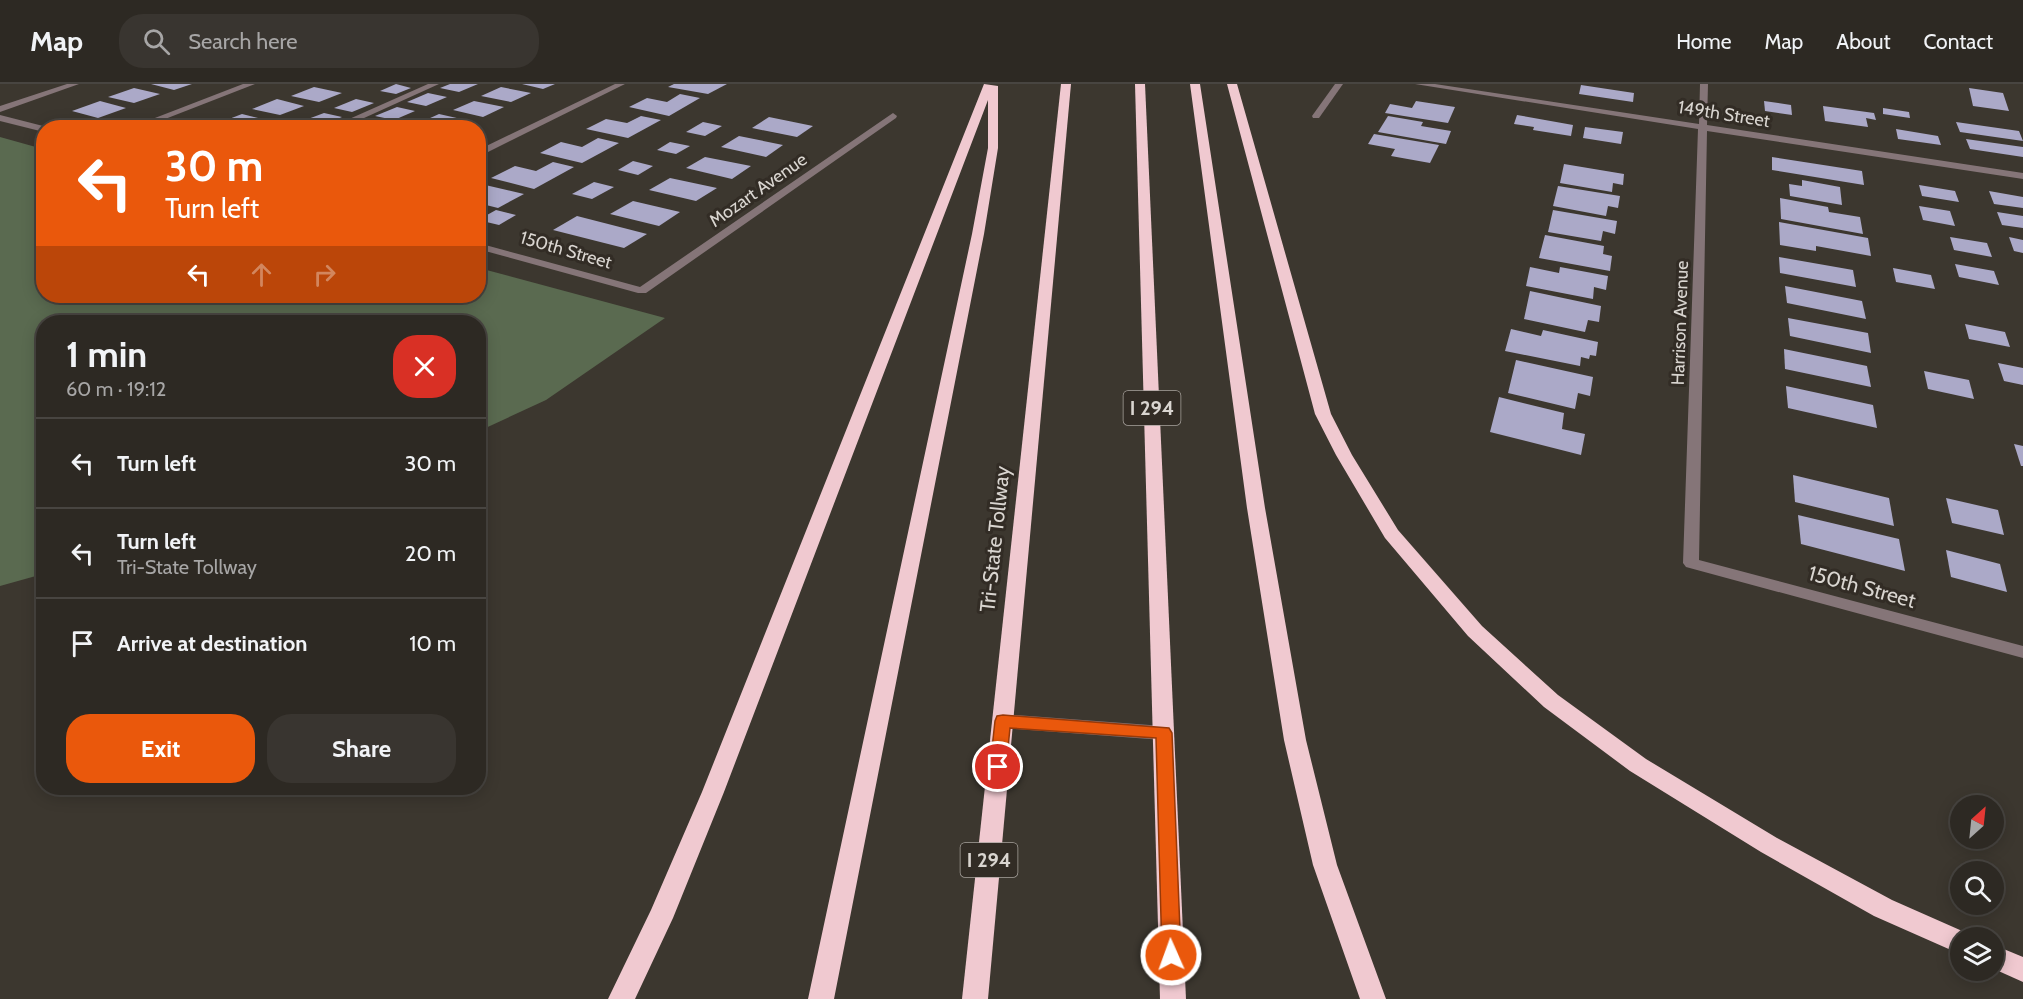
<!DOCTYPE html>
<html lang="en">
<head>
<meta charset="utf-8">
<style>
  body { margin:0; font-family:Cabin,sans-serif; background:#393530; color:#f1f3f6; height:100vh; display:flex; flex-direction:column; font-size:22px; white-space:nowrap }
  * { box-sizing:border-box; margin:0 }
  p { font-size:20px; color:#a7a6a6 }
  .icon { flex:none; width:33px; height:33px; fill:none; stroke:currentColor; stroke-width:2; stroke-linecap:round; stroke-linejoin:round }
  .map { position:relative; flex:1; overflow:hidden }
  .details { position:absolute; left:36px; top:231px; width:450px; height:480px; display:flex; flex-direction:column; background:#2d2923; border-radius:24px; box-shadow:0 3px 15px #0003,0 0 0 2px #484541 }
  .details>* { flex:none }
  .top-card { position:absolute; left:36px; top:36px; width:450px; height:183px; border-radius:24px; box-shadow:0 3px 15px #0003,0 0 0 2px #484541; background:#ea580c; color:#fff; overflow:hidden }
  .needle { width:39px; rotate:27deg }
  .tools { position:absolute; left:1950px; top:711px; display:grid; gap:12px }
  .tools a { display:grid; place-items:center; width:54px; height:54px; border-radius:50%; background:#2d2923; box-shadow:0 3px 15px #0003,0 0 0 2px #484541; font-size:30px }
  .pin { position:absolute; display:grid; place-items:center; width:51px; height:51px; color:#fff; margin:-26px; border:3px solid #fff; border-radius:50%; box-shadow:0 2px 6px #0007 }
  .me { position:absolute; width:66px; margin:-33px; rotate:358deg; stroke-linejoin:round; filter:drop-shadow(0 0 4px #0008) }
  .turn { display:flex; align-items:center; gap:21px; height:126px; padding:0 30px; font-size:27px }
  .turn .icon { width:78px; height:78px; stroke-width:2.5 }
  .turn b { display:block; font-size:42px; line-height:51px }
  .lanes { display:flex; align-items:center; height:57px; padding:0 30px; background:#0003; justify-content:center; gap:30px; direction:ltr }
  .lanes .off { opacity:.35 }
  .round { display:grid; place-items:center; flex:none; width:63px; height:63px; border-radius:24px; background:#393530 }
  .summary { display:flex; align-items:center; justify-content:space-between; height:102px; padding:0 30px }
  h1 { font-size:36px; font-weight:800; line-height:45px }
  .action { display:flex; gap:12px; margin-top:auto; padding:12px 30px }
  .action a { flex:1; height:69px; border-radius:24px; background:#ea580c; color:#fff; font-size:24px; font-weight:800; line-height:69px; text-align:center }
  .action a+a { background:#393530; color:#f1f3f6 }
  ul { padding:0; list-style:none }
  li { display:flex; align-items:center; gap:18px; height:90px; padding:0 30px; border-top:2px solid #484541 }
  li div { flex:1 }
  li b { display:block; font-size:22px }
  li em { font-style:normal }
  header { display:flex; align-items:center; gap:36px; box-sizing:border-box; height:84px; padding:0 30px; background:#2d2923; border-bottom:2px solid #484541 }
  header strong { font-size:28px }
  nav { display:flex; gap:33px; margin-inline-start:auto; font-size:21px }
  .search { width:420px; height:54px; background:#393530; display:flex; align-items:center; gap:15px; box-sizing:border-box; padding:0 21px; border-radius:24px; color:#a7a6a6; font-size:22px }
  .map>svg:first-child { display:block }
  .forest { fill:#5a6a50 }
  .building { fill:#aba9c8 }
  .lines { fill:none; stroke-linecap:round; stroke-linejoin:round }
  .minor { fill:#857578; fill-rule:evenodd }
  .highway { fill:#f0c9d0; fill-rule:evenodd }
  .route { fill:#ea580c; stroke:#983908; stroke-width:1.5 }
  .labels { text-anchor:middle; stroke-width:6; stroke-linejoin:round; paint-order:stroke }
  .far-street-label { font-size:18px; fill:#d9d5d0; stroke:#322c25 }
  .shield { fill:#322c25; stroke:#a7a29d; stroke-width:1.5 }
  .shield-label { font-size:20px; font-weight:bold; fill:#d9d5d0 }
  .street-label { font-size:21px; fill:#d9d5d0; stroke:#322c25 }
</style>
</head>
<body>
<header>
<strong>Map</strong>
<div class="search"><svg class="icon" aria-label="search" viewBox="0 0 24 24"><circle cx="10" cy="10" r="6"/><path d="M15 15l6 6"/></svg>Search here</div>
<nav><a>Home</a><a>Map</a><a>About</a><a>Contact</a></nav>
</header>
<div class="map">
<svg width="2023" height="915" viewBox="0 0 2023 915">
  <rect width="100%" height="100%" fill="#3c372f"/>
  <path class="forest" d="M 0,53 L 43,65 L 44,212 L 478,212 L 479,184 L 665,234 L 546,316 L 479,347 L 478,238 L 44,238 L 43,490 L 0,502 Z"/>
  <g class="building">
    <path d="M 151,0 L 192,0 L 174,6 Z"/>
    <path d="M 396,0 L 411,4 L 396,10 L 380,7 Z"/>
    <path d="M 450,0 L 478,0 L 459,8 L 440,4 Z"/>
    <path d="M 522,0 L 555,0 L 543,5 Z"/>
    <path d="M 674,0 L 727,0 L 708,10 L 668,3 Z"/>
    <path d="M 1581,1 L 1634,9 L 1633,18 L 1579,10 Z"/>
    <path d="M 314,3 L 342,9 L 319,18 L 291,12 Z"/>
    <path d="M 501,3 L 531,9 L 511,18 L 481,12 Z"/>
    <path d="M 134,4 L 160,10 L 134,19 L 108,13 Z"/>
    <path d="M 1969,4 L 2003,9 L 2009,27 L 1973,22 Z"/>
    <path d="M 428,9 L 447,13 L 426,22 L 407,18 Z"/>
    <path d="M 680,10 L 700,14 L 669,32 L 629,23 L 647,14 L 667,18 Z"/>
    <path d="M 277,15 L 304,22 L 280,31 L 252,25 Z"/>
    <path d="M 356,15 L 374,19 L 352,28 L 334,24 Z"/>
    <path d="M 100,17 L 126,24 L 98,34 L 72,27 Z"/>
    <path d="M 474,17 L 504,23 L 483,33 L 453,26 Z"/>
    <path d="M 1416,17 L 1455,23 L 1448,39 L 1385,29 L 1390,20 L 1412,24 Z"/>
    <path d="M 1764,17 L 1791,21 L 1792,31 L 1765,27 Z"/>
    <path d="M 1823,22 L 1874,29 L 1876,36 L 1866,34 L 1868,43 L 1825,37 Z"/>
    <path d="M 397,23 L 415,27 L 394,36 L 375,32 Z"/>
    <path d="M 1883,24 L 1909,28 L 1910,34 L 1883,30 Z"/>
    <path d="M 324,29 L 342,33 L 319,43 L 300,38 Z"/>
    <path d="M 242,30 L 270,37 L 254,44 L 228,44 L 216,40 Z"/>
    <path d="M 439,30 L 470,37 L 456,44 L 432,44 L 417,40 Z"/>
    <path d="M 1517,31 L 1573,41 L 1571,52 L 1533,46 L 1534,43 L 1514,40 Z"/>
    <path d="M 641,32 L 661,36 L 628,54 L 586,45 L 606,35 L 627,39 Z"/>
    <path d="M 1388,32 L 1423,38 L 1421,42 L 1451,47 L 1446,60 L 1378,48 Z"/>
    <path d="M 769,33 L 813,42 L 797,53 L 752,44 Z"/>
    <path d="M 703,38 L 722,42 L 705,52 L 686,48 Z"/>
    <path d="M 1956,38 L 2019,47 L 2023,57 L 1960,48 Z"/>
    <path d="M 1585,43 L 1623,48 L 1621,60 L 1583,54 Z"/>
    <path d="M 1896,45 L 1938,52 L 1941,61 L 1898,55 Z"/>
    <path d="M 1374,50 L 1439,61 L 1430,79 L 1391,72 L 1395,65 L 1368,60 Z"/>
    <path d="M 739,52 L 783,61 L 766,73 L 721,63 Z"/>
    <path d="M 598,54 L 619,59 L 582,79 L 540,69 L 561,58 L 582,63 Z"/>
    <path d="M 1966,55 L 2023,63 L 2023,73 L 1970,65 Z"/>
    <path d="M 670,58 L 690,62 L 676,70 L 657,66 Z"/>
    <path d="M 705,73 L 751,82 L 732,95 L 686,84 Z"/>
    <path d="M 1772,73 L 1862,87 L 1864,101 L 1772,86 Z"/>
    <path d="M 633,77 L 653,82 L 638,91 L 618,86 Z"/>
    <path d="M 553,78 L 574,83 L 534,105 L 491,94 L 515,82 L 536,87 Z"/>
    <path d="M 1564,80 L 1624,90 L 1623,101 L 1613,99 L 1612,108 L 1560,99 Z"/>
    <path d="M 670,94 L 717,104 L 696,117 L 649,106 Z"/>
    <path d="M 1802,96 L 1840,103 L 1842,121 L 1790,112 L 1789,100 L 1802,102 Z"/>
    <path d="M 594,98 L 614,103 L 592,115 L 572,110 Z"/>
    <path d="M 481,100 L 524,110 L 498,124 L 478,119 L 478,101 Z"/>
    <path d="M 1919,101 L 1955,107 L 1959,118 L 1922,112 Z"/>
    <path d="M 1558,102 L 1620,112 L 1618,124 L 1608,122 L 1606,132 L 1553,122 Z"/>
    <path d="M 1989,107 L 2023,113 L 2023,124 L 1994,120 Z"/>
    <path d="M 1780,114 L 1828,123 L 1829,128 L 1860,133 L 1863,150 L 1781,135 Z"/>
    <path d="M 633,117 L 680,128 L 659,142 L 610,130 Z"/>
    <path d="M 1919,122 L 1950,127 L 1955,142 L 1923,136 Z"/>
    <path d="M 496,126 L 516,131 L 499,141 L 478,136 Z"/>
    <path d="M 1553,126 L 1617,137 L 1615,150 L 1603,147 L 1601,157 L 1548,148 Z"/>
    <path d="M 1997,128 L 2023,132 L 2023,144 L 2002,141 Z"/>
    <path d="M 577,132 L 647,150 L 624,164 L 553,146 Z"/>
    <path d="M 1779,138 L 1868,154 L 1871,172 L 1816,162 L 1816,167 L 1780,161 Z"/>
    <path d="M 1545,151 L 1604,162 L 1603,170 L 1612,172 L 1610,187 L 1539,174 Z"/>
    <path d="M 1950,153 L 1987,159 L 1992,173 L 1954,166 Z"/>
    <path d="M 2009,153 L 2023,156 L 2023,169 L 2014,167 Z"/>
    <path d="M 1779,173 L 1853,186 L 1856,203 L 1780,189 Z"/>
    <path d="M 1955,180 L 1994,187 L 1999,201 L 1959,193 Z"/>
    <path d="M 1530,183 L 1559,189 L 1560,183 L 1608,192 L 1606,206 L 1594,203 L 1593,215 L 1526,202 Z"/>
    <path d="M 1893,184 L 1931,191 L 1935,205 L 1896,198 Z"/>
    <path d="M 1785,202 L 1862,217 L 1866,235 L 1787,219 Z"/>
    <path d="M 1530,207 L 1601,222 L 1599,238 L 1588,236 L 1585,248 L 1524,235 Z"/>
    <path d="M 1788,234 L 1868,249 L 1871,269 L 1790,252 Z"/>
    <path d="M 1965,240 L 2005,248 L 2010,263 L 1969,255 Z"/>
    <path d="M 1511,245 L 1541,252 L 1543,246 L 1598,258 L 1596,272 L 1590,271 L 1589,275 L 1581,273 L 1580,282 L 1505,267 Z"/>
    <path d="M 1784,265 L 1867,282 L 1871,303 L 1785,285 Z"/>
    <path d="M 1516,276 L 1593,293 L 1590,312 L 1578,309 L 1575,325 L 1508,309 Z"/>
    <path d="M 1998,279 L 2023,284 L 2023,301 L 2004,297 Z"/>
    <path d="M 1924,287 L 1969,296 L 1974,315 L 1928,305 Z"/>
    <path d="M 1786,302 L 1873,321 L 1877,344 L 1788,324 Z"/>
    <path d="M 1499,313 L 1564,329 L 1562,345 L 1585,350 L 1581,371 L 1490,348 Z"/>
    <path d="M 2014,360 L 2023,362 L 2023,382 L 2021,382 Z"/>
    <path d="M 1793,391 L 1889,414 L 1894,442 L 1795,418 Z"/>
    <path d="M 1946,414 L 1998,426 L 2004,451 L 1952,439 Z"/>
    <path d="M 1798,431 L 1899,455 L 1905,487 L 1801,460 Z"/>
    <path d="M 1946,466 L 2000,480 L 2007,508 L 1951,493 Z"/>
  </g>
  <g class="lines">
    <g class="minor">
      <path d="M 67,0 L 79,0 L 0,28 L 0,22 Z"/>
      <path d="M 243,0 L 255,0 L 142,44 L 129,44 Z"/>
      <path d="M 428,0 L 439,0 L 342,44 L 329,44 Z"/>
      <path d="M 615,0 L 625,0 L 478,73 L 478,66 Z"/>
      <path d="M 1335,0 L 1343,0 L 1319,34 L 1313,34 L 1312,32 Z"/>
      <path d="M 1415,0 L 1435,0 L 1699,40 L 1700,0 L 1708,0 L 1707,41 L 2023,89 L 2023,95 L 1707,47 L 1699,476 L 2023,562 L 2023,574 L 1686,483 L 1683,479 L 1698,45 Z"/>
      <path d="M 893,29 L 897,32 L 896,34 L 646,209 L 638,209 L 478,165 L 478,159 L 640,203 Z"/>
      <path d="M 0,31 L 47,43 L 47,44 L 44,44 L 44,48 L 0,37 Z"/>
      <path d="M 1003,630 L 1163,642 L 1169,644 L 1172,649 L 1169,654 L 1163,656 L 1003,644 L 997,642 L 994,637 L 997,632 Z"/>
    </g>
    <g class="highway">
      <path d="M 984,0 L 998,2 L 998,64 L 984,150 L 834,915 L 808,915 L 972,150 L 988,64 L 988,16 L 724,708 L 673,834 L 635,915 L 608,915 L 651,826 L 702,708 Z"/>
      <path d="M 1061,0 L 1071,0 L 988,915 L 962,915 Z"/>
      <path d="M 1135,0 L 1145,0 L 1186,915 L 1160,915 Z"/>
      <path d="M 1190,0 L 1200,0 L 1265,424 L 1306,656 L 1337,781 L 1386,915 L 1360,915 L 1313,781 L 1284,656 L 1247,424 Z"/>
      <path d="M 1227,0 L 1237,0 L 1331,330 L 1352,371 L 1398,446 L 1482,542 L 1558,611 L 1646,675 L 1777,754 L 1892,816 L 1969,850 L 1971,854 L 1960,854 L 1960,870 L 1874,832 L 1761,768 L 1630,687 L 1544,623 L 1468,552 L 1385,454 L 1336,371 L 1315,330 Z"/>
      <path d="M 1994,861 L 2023,873 L 2023,898 L 1994,885 Z"/>
    </g>
  </g>
  <path class="route" d="M 1003,631 L 1169,644 L 1172,649 L 1181,871 L 1178,877 L 1171,880 L 1165,877 L 1162,871 L 1156,654 L 1010,644 L 1006,683 L 1004,688 L 998,690 L 992,688 L 990,683 L 995,637 L 997,632 Z"/>
  <g class="labels">
    <g class="far-street-label">
      <text transform="translate(1724 30) rotate(9)" y="6">149th Street</text>
      <text transform="translate(758 106) rotate(-35)" y="6">Mozart Avenue</text>
      <text transform="translate(566 166) rotate(16)" y="6">150th Street</text>
      <text transform="translate(1680 239) rotate(-88)" y="6">Harrison Avenue</text>
    </g>
    <g class="shield">
      <rect x="1123.5" y="307" width="57" height="34" rx="4.5"/>
      <rect x="960.5" y="759" width="57" height="34" rx="4.5"/>
    </g>
    <g class="shield-label">
      <text x="1152" y="331">I 294</text>
      <text x="989" y="783">I 294</text>
    </g>
    <g class="street-label">
      <text transform="translate(995 455) rotate(-84)" y="7">Tri-State Tollway</text>
      <text transform="translate(1862 503) rotate(15)" y="7">150th Street</text>
    </g>
  </g>
</svg>
<div class="tools">
<a><svg class="needle" viewBox="-14 -14 28 28"><path d="M0-13l5 13h-10z" fill="#e53935"/><path d="M0 13l5-13h-10z" fill="#a7a6a6"/></svg></a>
<a><svg class="icon" aria-label="search" viewBox="0 0 24 24"><circle cx="10" cy="10" r="6"/><path d="M15 15l6 6"/></svg></a>
<a><svg class="icon" aria-label="layers" viewBox="0 0 24 24"><path d="M12 4l9 5-9 5-9-5zM3 14l9 5 9-5"/></svg></a>
</div>
<div class="pin" style="left:998px;top:683px;background:#d93025"><svg class="icon" aria-label="arrive" viewBox="0 0 24 24"><path d="M6 21V4h12l-3 4 3 4H6"/></svg></div>
<svg class="me" style="left:1171px;top:871px" viewBox="-20 -20 40 40"><circle r="17" fill="#ea580c" stroke="#fff" stroke-width="3"/><path d="M0-11L8 9 0 5-8 9z" fill="#fff"/></svg>
<div class="top-card">
<div class="turn"><svg class="icon" aria-label="left" viewBox="0 0 24 24"><path d="M17 20v-9H6M10 6l-5 5 5 5"/></svg><div><b>30 m</b>Turn left</div></div>
<div class="lanes"><svg class="icon" aria-label="left" viewBox="0 0 24 24"><path d="M17 20v-9H6M10 6l-5 5 5 5"/></svg><svg class="icon off" aria-label="ahead" viewBox="0 0 24 24"><path d="M12 20V5M6 11l6-6 6 6"/></svg><svg class="icon off" aria-label="right" viewBox="0 0 24 24"><path d="M7 20v-9h11M14 6l5 5-5 5"/></svg></div>
</div>
<section class="details">
<div class="summary"><div><h1>1 min</h1><p>60 m · 19:12</p></div><a class="round" style="background:#d93025;color:#fff"><svg class="icon" aria-label="close" viewBox="0 0 24 24"><path d="M6 6l12 12M18 6L6 18"/></svg></a></div>
<ul>
<li><svg class="icon" aria-label="left" viewBox="0 0 24 24"><path d="M17 20v-9H6M10 6l-5 5 5 5"/></svg><div><b>Turn left</b></div><em>30 m</em></li>
<li><svg class="icon" aria-label="left" viewBox="0 0 24 24"><path d="M17 20v-9H6M10 6l-5 5 5 5"/></svg><div><b>Turn left</b><p>Tri-State Tollway</p></div><em>20 m</em></li>
<li><svg class="icon" aria-label="arrive" viewBox="0 0 24 24"><path d="M6 21V4h12l-3 4 3 4H6"/></svg><div><b>Arrive at destination</b></div><em>10 m</em></li>
</ul>
<div class="action"><a>Exit</a><a>Share</a></div>
</section>
</div>
</body>
</html>
